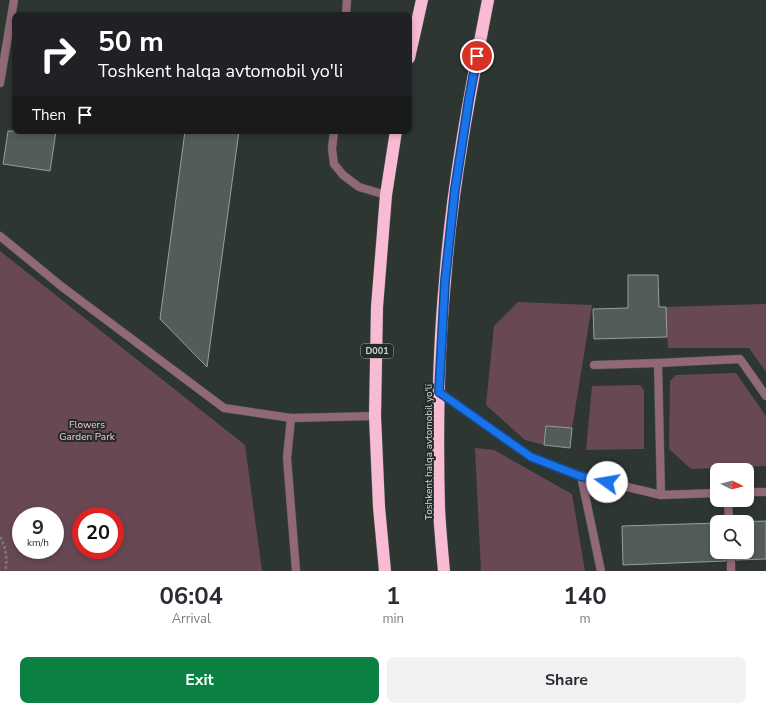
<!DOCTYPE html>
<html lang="en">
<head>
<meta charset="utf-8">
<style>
  body { margin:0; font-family:"Nunito Sans",sans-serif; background:#f2f2f3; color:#2b2b33; height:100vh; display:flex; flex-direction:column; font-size:15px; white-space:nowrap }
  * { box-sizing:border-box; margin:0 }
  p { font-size:13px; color:#7c7c81 }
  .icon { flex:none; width:22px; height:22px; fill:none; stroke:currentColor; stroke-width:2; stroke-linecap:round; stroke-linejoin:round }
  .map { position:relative; height:571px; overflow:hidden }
  .drawer { display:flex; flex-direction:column; background:#fff; flex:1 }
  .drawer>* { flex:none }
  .guide { position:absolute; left:12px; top:12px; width:400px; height:122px; border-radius:8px; box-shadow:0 2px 6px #0003; background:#202124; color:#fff; overflow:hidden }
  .needle { width:26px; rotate:96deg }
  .tools { position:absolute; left:710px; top:463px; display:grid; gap:8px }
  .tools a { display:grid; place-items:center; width:44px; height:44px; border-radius:8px; background:#fff; box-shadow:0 2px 6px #0003; font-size:20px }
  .speed { position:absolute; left:12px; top:507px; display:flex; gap:8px; font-size:20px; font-weight:700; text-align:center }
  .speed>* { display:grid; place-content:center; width:52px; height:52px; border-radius:50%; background:#fff; box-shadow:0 2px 6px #0003; line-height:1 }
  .speed small { font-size:10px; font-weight:400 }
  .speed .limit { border:6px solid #d22; background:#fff; color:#111 }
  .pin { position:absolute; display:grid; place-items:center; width:34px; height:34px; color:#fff; margin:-17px; border:2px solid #fff; border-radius:50%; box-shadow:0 1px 4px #0007 }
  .me { position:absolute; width:44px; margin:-22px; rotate:283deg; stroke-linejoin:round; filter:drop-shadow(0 0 3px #0008) }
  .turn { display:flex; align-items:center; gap:14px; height:84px; padding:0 20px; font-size:18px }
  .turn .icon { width:52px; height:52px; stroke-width:2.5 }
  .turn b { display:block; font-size:28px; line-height:34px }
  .then { display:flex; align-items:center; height:38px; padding:0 20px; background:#0003; gap:8px; font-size:15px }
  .eta { display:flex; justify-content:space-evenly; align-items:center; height:68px; text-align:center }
  .eta b { font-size:24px; font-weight:700; line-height:28px }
  .cta { display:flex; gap:8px; margin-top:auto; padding:8px 20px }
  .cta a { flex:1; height:46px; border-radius:8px; background:#0b8043; color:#fff; font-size:16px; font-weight:700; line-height:46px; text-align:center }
  .cta a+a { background:#f2f2f3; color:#2b2b33 }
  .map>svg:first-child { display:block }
  .green { fill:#684855; fill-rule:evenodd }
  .building { fill:#535c57; stroke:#969f9a }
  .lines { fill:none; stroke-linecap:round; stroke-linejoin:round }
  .lane-casing { stroke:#4c5350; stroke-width:9 }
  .street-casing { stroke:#4c5350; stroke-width:9 }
  .highway-casing { stroke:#4c5350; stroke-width:13 }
  .path { stroke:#747a77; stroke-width:2.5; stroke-dasharray:3 2; stroke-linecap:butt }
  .lane { stroke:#906878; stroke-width:8 }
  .street { stroke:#906878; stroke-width:8 }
  .highway { stroke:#f7bbd3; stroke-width:12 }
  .route-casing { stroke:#114b97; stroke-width:10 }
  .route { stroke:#1a73e8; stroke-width:7 }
  .labels { text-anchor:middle; stroke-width:4; stroke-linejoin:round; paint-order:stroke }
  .shield { fill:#242c28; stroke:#9ea4a2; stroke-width:1 }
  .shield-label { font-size:9px; font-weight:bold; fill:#d3d8d6 }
  .park-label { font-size:10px; fill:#fec1da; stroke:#242c28 }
  .street-label { font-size:10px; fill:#d3d8d6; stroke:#242c28 }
</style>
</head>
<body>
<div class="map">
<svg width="766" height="571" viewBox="0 0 766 571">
  <rect width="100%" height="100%" fill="#2e3632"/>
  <g class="green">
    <path d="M 0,251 L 245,445 L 262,571 L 0,571 ZM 21,516 L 55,516 L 55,550 L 21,550 ZM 81,516 L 115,516 L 115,550 L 81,550 Z"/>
    <path d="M 518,302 L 592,305 L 572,428 L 546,426 L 544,445 L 525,440 L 486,405 L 494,326 Z"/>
    <path d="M 766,304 L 766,372 L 749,348 L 668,348 L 666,307 Z"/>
    <path d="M 736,373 L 766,416 L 766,466 L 691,469 L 669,449 L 670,381 L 676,375 Z"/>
    <path d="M 640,385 L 644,390 L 644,449 L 586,450 L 592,386 Z"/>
    <path d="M 475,448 L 494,450 L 572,494 L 585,571 L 481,571 Z"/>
  </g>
  <g class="building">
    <path d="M 8,131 L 56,131 L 50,171 L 3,164 Z"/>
    <path d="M 185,131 L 239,131 L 207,367 L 160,319 Z"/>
    <path d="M 628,275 L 658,275 L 659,307 L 666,307 L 667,337 L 594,339 L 593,309 L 628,308 Z"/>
    <path d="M 546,426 L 572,428 L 570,448 L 544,445 Z"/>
    <path d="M 766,521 L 766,559 L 736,560 L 734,556 L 731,556 L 726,558 L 726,561 L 623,565 L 622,526 L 717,523 L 717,552 L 747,552 L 747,522 L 734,522 Z"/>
  </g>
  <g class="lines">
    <g class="lane-casing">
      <g id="lane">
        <path d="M 0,236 L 61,286 L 224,408 L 291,418 L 375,416"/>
        <path d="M 658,363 L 661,495"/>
        <path d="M 594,365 L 658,363 L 740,359 L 766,396"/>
        <path d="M 439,392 L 531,457 L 581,476 L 661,495 L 717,493"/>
        <path d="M 291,418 L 287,458 L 296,571"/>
        <path d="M 581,476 L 601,571"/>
        <path d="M 747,492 L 766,492"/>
        <path d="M 728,500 L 729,522"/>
        <path d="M 731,561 L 731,571"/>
      </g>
    </g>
    <g class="street-casing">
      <g id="street">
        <path d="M 346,15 L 347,0"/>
        <path d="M 0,83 L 14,0"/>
        <path d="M 334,131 L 332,149 L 334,164 L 343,175 L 359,187 L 386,195"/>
      </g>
    </g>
    <g class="highway-casing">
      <g id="highway">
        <path d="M 409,58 L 422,0"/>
        <path d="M 385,571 L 379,507 L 375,416 L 377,307 L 386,195 L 396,131"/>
        <path d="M 444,571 C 442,550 440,529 439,508 C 437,432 438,356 445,281 C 452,186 470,93 488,0"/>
      </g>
    </g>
    <path class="path" d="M 0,537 C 6,547 8,560 5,571"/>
    <use href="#lane" class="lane"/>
    <use href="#street" class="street"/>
    <use href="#highway" class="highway"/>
  </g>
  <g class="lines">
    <g class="route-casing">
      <path id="route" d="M 477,56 L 469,99 L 455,189 L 445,281 L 439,392 L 531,457 L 580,476 L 607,482"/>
    </g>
    <use href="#route" class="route"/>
  </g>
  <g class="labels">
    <rect class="shield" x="361" y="344" width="32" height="14" rx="3"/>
    <g class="shield-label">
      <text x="377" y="354">D001</text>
    </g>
    <g class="park-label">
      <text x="87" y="428">Flowers<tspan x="87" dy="12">Garden Park</tspan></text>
    </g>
    <g class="street-label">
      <text transform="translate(428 452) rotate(-90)" y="4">Toshkent halqa avtomobil yo'li</text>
    </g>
  </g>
</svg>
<div class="tools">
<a><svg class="needle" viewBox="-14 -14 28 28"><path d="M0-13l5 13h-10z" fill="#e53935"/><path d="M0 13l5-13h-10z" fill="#7c7c81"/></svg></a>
<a><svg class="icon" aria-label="search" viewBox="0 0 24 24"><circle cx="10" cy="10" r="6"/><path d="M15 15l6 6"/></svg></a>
</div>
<div class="speed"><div>9<small>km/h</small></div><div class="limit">20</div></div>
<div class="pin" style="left:477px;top:56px;background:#d93025"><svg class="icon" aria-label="arrive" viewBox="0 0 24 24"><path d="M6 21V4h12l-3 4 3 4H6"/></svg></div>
<svg class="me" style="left:607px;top:482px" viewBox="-20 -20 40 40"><circle r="19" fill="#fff"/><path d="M0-13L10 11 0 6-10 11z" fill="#1a73e8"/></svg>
<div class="guide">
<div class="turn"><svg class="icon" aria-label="right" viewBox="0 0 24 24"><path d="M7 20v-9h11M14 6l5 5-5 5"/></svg><div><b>50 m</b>Toshkent halqa avtomobil yo'li</div></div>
<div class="then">Then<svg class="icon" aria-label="arrive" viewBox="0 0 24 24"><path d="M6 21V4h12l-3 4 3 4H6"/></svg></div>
</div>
</div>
<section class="drawer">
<div class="eta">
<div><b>06:04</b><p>Arrival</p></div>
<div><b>1</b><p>min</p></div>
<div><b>140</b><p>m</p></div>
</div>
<div class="cta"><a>Exit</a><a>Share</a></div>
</section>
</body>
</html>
